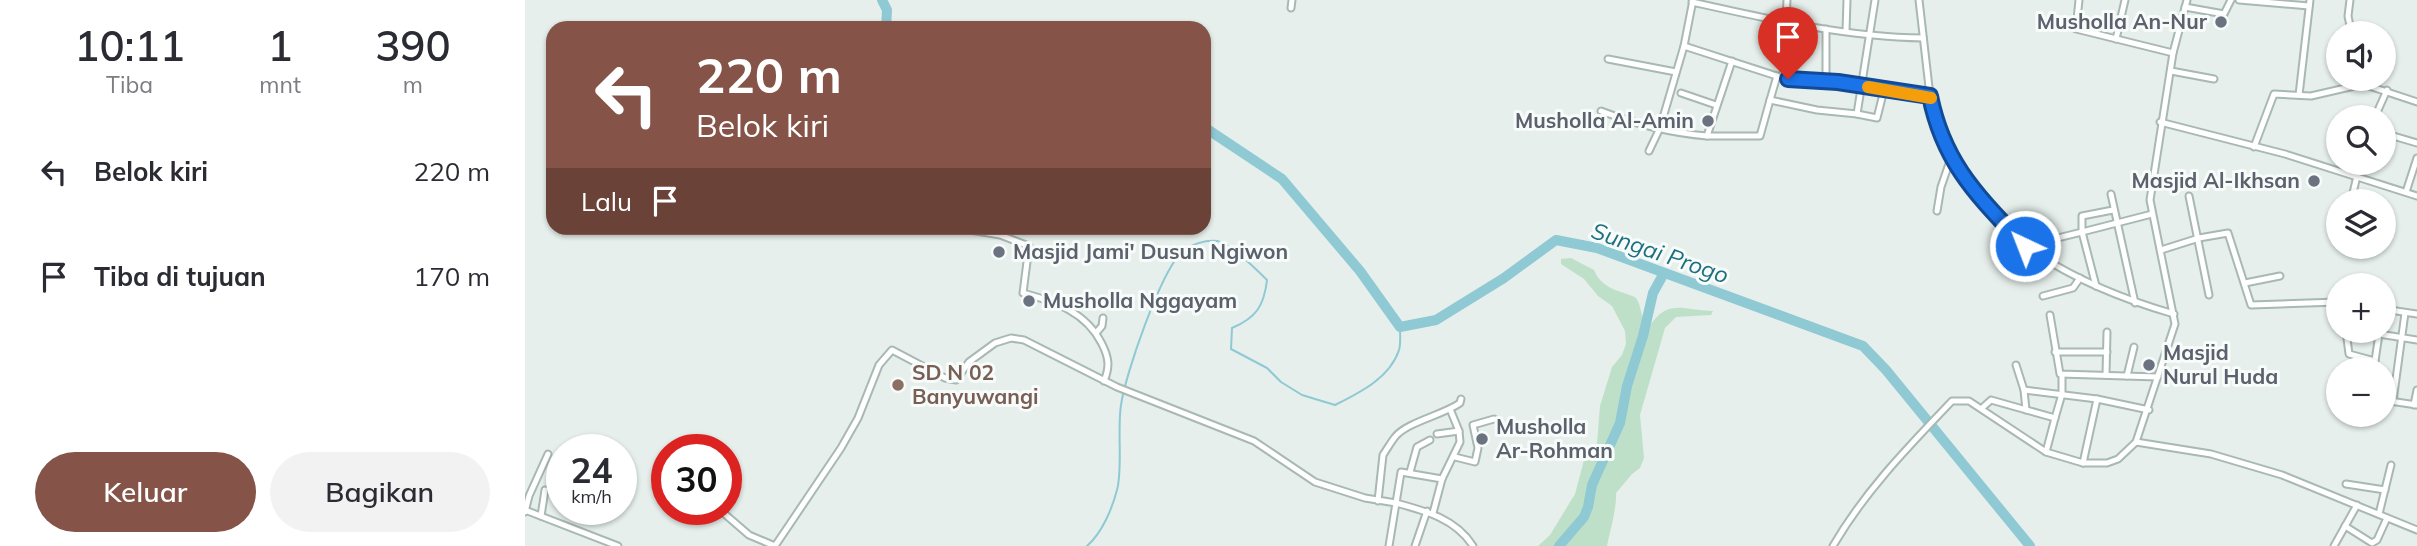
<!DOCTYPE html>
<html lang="id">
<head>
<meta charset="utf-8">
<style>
  body { margin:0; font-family:Mulish,sans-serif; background:#f2f2f3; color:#2b2b33; height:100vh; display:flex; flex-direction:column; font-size:26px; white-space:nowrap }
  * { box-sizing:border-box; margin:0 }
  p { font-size:23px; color:#7c7c81 }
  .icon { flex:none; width:38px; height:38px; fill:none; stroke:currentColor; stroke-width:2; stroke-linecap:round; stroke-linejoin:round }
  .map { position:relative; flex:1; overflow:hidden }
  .side { display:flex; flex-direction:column; background:#fff; width:525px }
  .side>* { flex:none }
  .hud { position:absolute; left:21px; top:21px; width:665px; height:214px; border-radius:21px; box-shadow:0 2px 5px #0004; background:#855347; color:#fff; overflow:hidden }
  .controls { position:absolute; left:1801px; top:21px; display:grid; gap:14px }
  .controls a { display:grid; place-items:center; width:70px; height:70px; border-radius:50%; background:#fff; box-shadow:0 2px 5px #0004; font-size:35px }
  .speed { position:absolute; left:21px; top:434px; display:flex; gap:14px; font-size:35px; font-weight:700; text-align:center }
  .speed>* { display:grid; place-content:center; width:91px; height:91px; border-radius:50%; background:#fff; box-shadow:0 2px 5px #0004; line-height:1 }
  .speed small { font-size:18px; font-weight:400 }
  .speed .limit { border:10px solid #d22; background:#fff; color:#111 }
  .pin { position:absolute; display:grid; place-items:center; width:60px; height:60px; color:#fff; margin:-72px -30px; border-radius:50% 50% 50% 0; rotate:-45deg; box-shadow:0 0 7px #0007 }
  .pin .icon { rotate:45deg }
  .me { position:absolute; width:77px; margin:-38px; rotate:317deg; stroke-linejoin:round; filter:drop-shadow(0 0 5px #0008) }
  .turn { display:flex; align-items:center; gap:24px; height:147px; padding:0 35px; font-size:32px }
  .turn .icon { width:91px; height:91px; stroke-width:2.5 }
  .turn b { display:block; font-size:49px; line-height:60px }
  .then { display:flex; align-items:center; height:66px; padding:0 35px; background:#0003; gap:14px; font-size:26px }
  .eta { display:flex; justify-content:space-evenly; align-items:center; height:119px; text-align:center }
  .eta b { font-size:42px; font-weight:600; line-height:49px }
  .primary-button { display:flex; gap:14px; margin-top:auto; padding:14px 35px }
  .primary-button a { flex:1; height:80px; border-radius:42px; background:#855347; color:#fff; font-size:28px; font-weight:600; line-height:80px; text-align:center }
  .primary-button a+a { background:#f2f2f3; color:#2b2b33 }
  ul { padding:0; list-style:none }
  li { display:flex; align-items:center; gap:21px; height:105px; padding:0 35px }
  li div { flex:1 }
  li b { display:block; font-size:26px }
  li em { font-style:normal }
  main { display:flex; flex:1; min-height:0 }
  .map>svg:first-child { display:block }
  .green { fill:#bfe0c8 }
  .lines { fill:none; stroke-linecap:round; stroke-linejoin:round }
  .stream { stroke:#8ec9d4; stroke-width:2 }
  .river { stroke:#8ec9d4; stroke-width:10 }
  .minor-casing { stroke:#a8b8b2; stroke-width:9 }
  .minor { stroke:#fff; stroke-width:5 }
  .route-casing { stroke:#114b97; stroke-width:18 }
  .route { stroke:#1a73e8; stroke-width:12 }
  .slow { stroke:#f59e0b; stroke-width:12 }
  .worship-dot { fill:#6b7280; stroke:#f7fbf9; stroke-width:2.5 }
  .education-dot { fill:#8d6e63; stroke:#f7fbf9; stroke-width:2.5 }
  .labels { text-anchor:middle; stroke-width:6; stroke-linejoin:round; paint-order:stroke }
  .worship-label { font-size:21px; font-weight:bold; fill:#5b616d; stroke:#f7fbf9; text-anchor:start }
  .education-label { font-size:21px; font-weight:bold; fill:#785e54; stroke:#f7fbf9; text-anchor:start }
  .water-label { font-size:23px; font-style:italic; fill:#1c6f80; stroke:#f7fbf9 }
</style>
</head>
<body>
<main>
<section class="side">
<div class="eta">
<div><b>10:11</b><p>Tiba</p></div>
<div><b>1</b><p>mnt</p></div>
<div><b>390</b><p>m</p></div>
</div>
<ul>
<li><svg class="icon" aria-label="left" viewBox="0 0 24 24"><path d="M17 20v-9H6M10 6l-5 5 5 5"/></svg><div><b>Belok kiri</b></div><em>220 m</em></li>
<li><svg class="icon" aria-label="arrive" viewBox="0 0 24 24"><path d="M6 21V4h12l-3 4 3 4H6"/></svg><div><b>Tiba di tujuan</b></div><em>170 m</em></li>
</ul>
<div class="primary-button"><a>Keluar</a><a>Bagikan</a></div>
</section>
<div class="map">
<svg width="1892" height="546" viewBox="0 0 1892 546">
  <rect width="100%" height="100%" fill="#e6efeb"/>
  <path class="green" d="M 1046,258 L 1069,270 C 1076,288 1092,290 1110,297 C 1118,306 1114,318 1124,327 C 1143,298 1157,310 1188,311 L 1186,315 L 1151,317 L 1140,328 L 1115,415 L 1119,458 L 1115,468 L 1107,474 L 1091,493 C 1092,506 1085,532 1082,546 L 1013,546 L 1025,535 L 1050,494 L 1059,460 L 1072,443 L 1075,406 L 1087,367 L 1097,355 L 1101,344 L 1100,331 L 1087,306 L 1073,296 L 1059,279 L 1036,264 L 1036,259 Z"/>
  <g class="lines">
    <path class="stream" d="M 562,546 C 577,533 587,509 592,490 C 598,468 592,430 596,405 C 600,375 636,271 657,252 C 666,244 680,240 692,241 C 705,243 732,270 742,280 C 739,306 731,318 707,328 L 706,349 L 742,368 L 756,382 L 777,395 L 810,405 C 834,393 865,378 874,350 C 876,344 875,334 875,327"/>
    <g class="river">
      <path d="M 357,0 L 362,10 L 361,28"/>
      <path d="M 679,127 L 757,179 L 835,271 L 875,327 L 911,320 L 979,278 L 1031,240 L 1072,248 L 1338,346 L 1361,370 L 1505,546"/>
      <path d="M 1034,546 L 1059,517 L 1063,507 L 1067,485 L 1095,423 L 1102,386 L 1118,336 L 1128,293 L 1139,273"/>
    </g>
    <g class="minor-casing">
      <g id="minor">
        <path d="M 1168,0 L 1159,46 L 1258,78 L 1313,82 L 1405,96 L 1394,0"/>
        <path d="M 1350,0 L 1332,114 L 1352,118 L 1359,90"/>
        <path d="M 1554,0 L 1551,29 L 1648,53"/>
        <path d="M 1714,0 L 1784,6"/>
        <path d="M 1825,0 L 1823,16 L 1825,26 L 1843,33"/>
        <path d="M 1167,2 C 1243,19 1320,37 1398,38"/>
        <path d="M 1660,7 L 1699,14 L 1706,0"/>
        <path d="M 766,8 L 767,0"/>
        <path d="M 1301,29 L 1301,82"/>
        <path d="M 1321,31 L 1322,0"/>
        <path d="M 1591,39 L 1600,0"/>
        <path d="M 1083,59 L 1151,72"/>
        <path d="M 1207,61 L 1182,136 L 1235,136 L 1245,100 L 1292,110 L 1332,114"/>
        <path d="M 1646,71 L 1689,79"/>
        <path d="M 1258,78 L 1262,0"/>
        <path d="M 1156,93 L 1191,105"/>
        <path d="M 1774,95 L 1785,0"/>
        <path d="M 1405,96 C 1416,150 1439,181 1476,220 C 1484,229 1492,241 1502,247 C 1547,279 1597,299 1649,314"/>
        <path d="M 1245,100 L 1252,76"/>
        <path d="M 1076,111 C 1110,124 1146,133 1182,136"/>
        <path d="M 1850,117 L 1862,90"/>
        <path d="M 1635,122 L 1760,154 L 1892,196"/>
        <path d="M 1858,133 L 1892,143"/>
        <path d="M 1729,147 L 1749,94 L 1786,96 L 1838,84 L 1892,102"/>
        <path d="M 1124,151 L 1135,128 L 1159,46"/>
        <path d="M 1835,163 L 1828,193 L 1838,201"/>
        <path d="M 1881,192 L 1892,158"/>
        <path d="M 1586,194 L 1610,303"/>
        <path d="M 1664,196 L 1684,295"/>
        <path d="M 1412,211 L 1416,187 L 1426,158"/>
        <path d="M 433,228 L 475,235 L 504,246 L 498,293 C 531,302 561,312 577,344 C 584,358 585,367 579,381"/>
        <path d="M 1500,246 L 1557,232 L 1557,216 L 1588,210"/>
        <path d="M 1636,250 L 1674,238 L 1703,233 L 1726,305 L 1813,302"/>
        <path d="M 1720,283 L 1755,276"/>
        <path d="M 1571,286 L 1557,232 L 1627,214"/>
        <path d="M 1518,296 L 1548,288 L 1555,278"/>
        <path d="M 1858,309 L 1892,314"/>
        <path d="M 1525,315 L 1535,374 L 1633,377"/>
        <path d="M 1821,331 L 1824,354 L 1850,361 L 1848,369"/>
        <path d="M 1835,331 L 1892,340"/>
        <path d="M 571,333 L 577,326 L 578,318"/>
        <path d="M 1530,352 L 1582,352"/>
        <path d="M 1850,361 L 1854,334"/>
        <path d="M 1491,365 L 1499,390"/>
        <path d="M 1581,375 L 1582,332"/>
        <path d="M 1602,376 L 1609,347"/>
        <path d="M 1858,400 L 1892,405"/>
        <path d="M 1868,401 L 1880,313"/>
        <path d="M 1889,405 L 1892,390"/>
        <path d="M 1457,408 L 1466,400 L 1530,418 L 1521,452"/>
        <path d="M 1501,410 L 1499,390 L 1572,399"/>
        <path d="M 1530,418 L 1537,394 L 1537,375"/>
        <path d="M 912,434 L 934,431"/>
        <path d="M 1611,442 L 1686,454 L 1757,475 L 1892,530"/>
        <path d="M 930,457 L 950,462 L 953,448 L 948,425 L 969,419"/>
        <path d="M 1558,463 L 1572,399 L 1624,410"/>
        <path d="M 885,472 L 892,447 L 905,440"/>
        <path d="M 917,479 L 876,472 L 871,503 C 901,511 931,519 948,546"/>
        <path d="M 1821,484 L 1860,490"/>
        <path d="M 853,501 L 858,455 C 862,449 866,442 870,437 C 882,422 918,415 935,403 L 936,399"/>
        <path d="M 194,509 L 224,535 L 250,546"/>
        <path d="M 0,510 L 93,546"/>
        <path d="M 0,512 L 4,496 L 23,454"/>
        <path d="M 908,513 L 917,479 L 935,442 L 934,431 L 925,409"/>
        <path d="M 1854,514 L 1866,465"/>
        <path d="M 16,516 L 20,490"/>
        <path d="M 1820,526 L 1847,543 L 1852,540 L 1862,518"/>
        <path d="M 250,546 L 316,448 L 333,418 L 354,365 L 367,350 L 420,378 L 431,380 L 444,362 L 470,343 L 486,338 L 499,340 L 592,387 L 729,441 L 790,482 L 840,498 L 871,503 L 864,546"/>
        <path d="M 890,546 L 902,511"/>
        <path d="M 1308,546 C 1340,491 1383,447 1427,401 L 1444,401 L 1521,452 L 1558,463 L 1582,463 L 1593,459 L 1611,442 L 1650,324 L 1625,200 L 1648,53 L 1662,0"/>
        <path d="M 1809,546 L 1832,505"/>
      </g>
    </g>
    <use href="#minor" class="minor"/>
  </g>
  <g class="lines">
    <g class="route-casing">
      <path id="route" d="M 1263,79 L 1313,82 L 1405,96 C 1419,165 1454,197 1500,246"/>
    </g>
    <use href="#route" class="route"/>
    <path class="slow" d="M 1343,87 L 1406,98"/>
  </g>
  <g class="worship-dot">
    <circle cx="1696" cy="22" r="7"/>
    <circle cx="1183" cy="121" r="7"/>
    <circle cx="1789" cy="181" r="7"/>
    <circle cx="474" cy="252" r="7"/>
    <circle cx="504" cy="301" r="7"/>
    <circle cx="1624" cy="365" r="7"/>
    <circle cx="957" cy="439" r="7"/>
  </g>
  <circle class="education-dot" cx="373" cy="385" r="7"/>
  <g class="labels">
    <g class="worship-label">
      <text x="1682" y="29" text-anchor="end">Musholla An-Nur</text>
      <text x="1169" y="128" text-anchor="end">Musholla Al-Amin</text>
      <text x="1775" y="188" text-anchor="end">Masjid Al-Ikhsan</text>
      <text x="488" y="259">Masjid Jami' Dusun Ngiwon</text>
      <text x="518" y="308">Musholla Nggayam</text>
      <text x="1638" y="360">Masjid<tspan x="1638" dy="24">Nurul Huda</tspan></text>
      <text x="971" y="434">Musholla<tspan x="971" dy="24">Ar-Rohman</tspan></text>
    </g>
    <g class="education-label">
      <text x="387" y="380">SD N 02<tspan x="387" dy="24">Banyuwangi</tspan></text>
    </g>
    <g class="water-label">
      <text transform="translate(1135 253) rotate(19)" y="8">Sungai Progo</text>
    </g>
  </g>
</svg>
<div class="controls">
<a><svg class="icon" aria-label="sound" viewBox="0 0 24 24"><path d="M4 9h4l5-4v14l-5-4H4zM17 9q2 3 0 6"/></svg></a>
<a><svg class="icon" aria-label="search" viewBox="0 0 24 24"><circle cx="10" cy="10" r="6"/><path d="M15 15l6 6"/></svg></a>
<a><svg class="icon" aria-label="layers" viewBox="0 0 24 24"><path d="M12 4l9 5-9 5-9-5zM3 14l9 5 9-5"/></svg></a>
<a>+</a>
<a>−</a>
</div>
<div class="speed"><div>24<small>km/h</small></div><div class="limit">30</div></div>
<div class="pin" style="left:1263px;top:79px;background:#d93025"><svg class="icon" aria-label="arrive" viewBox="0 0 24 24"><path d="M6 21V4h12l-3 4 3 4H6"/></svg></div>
<svg class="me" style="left:1500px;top:246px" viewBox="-20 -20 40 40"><circle r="17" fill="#1a73e8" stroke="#fff" stroke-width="3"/><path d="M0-11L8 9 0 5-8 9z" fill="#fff"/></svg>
<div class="hud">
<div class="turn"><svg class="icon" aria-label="left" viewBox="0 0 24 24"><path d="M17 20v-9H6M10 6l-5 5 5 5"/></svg><div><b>220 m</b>Belok kiri</div></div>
<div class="then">Lalu<svg class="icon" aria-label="arrive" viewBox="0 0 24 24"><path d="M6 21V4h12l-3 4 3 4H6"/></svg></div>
</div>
</div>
</main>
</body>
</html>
